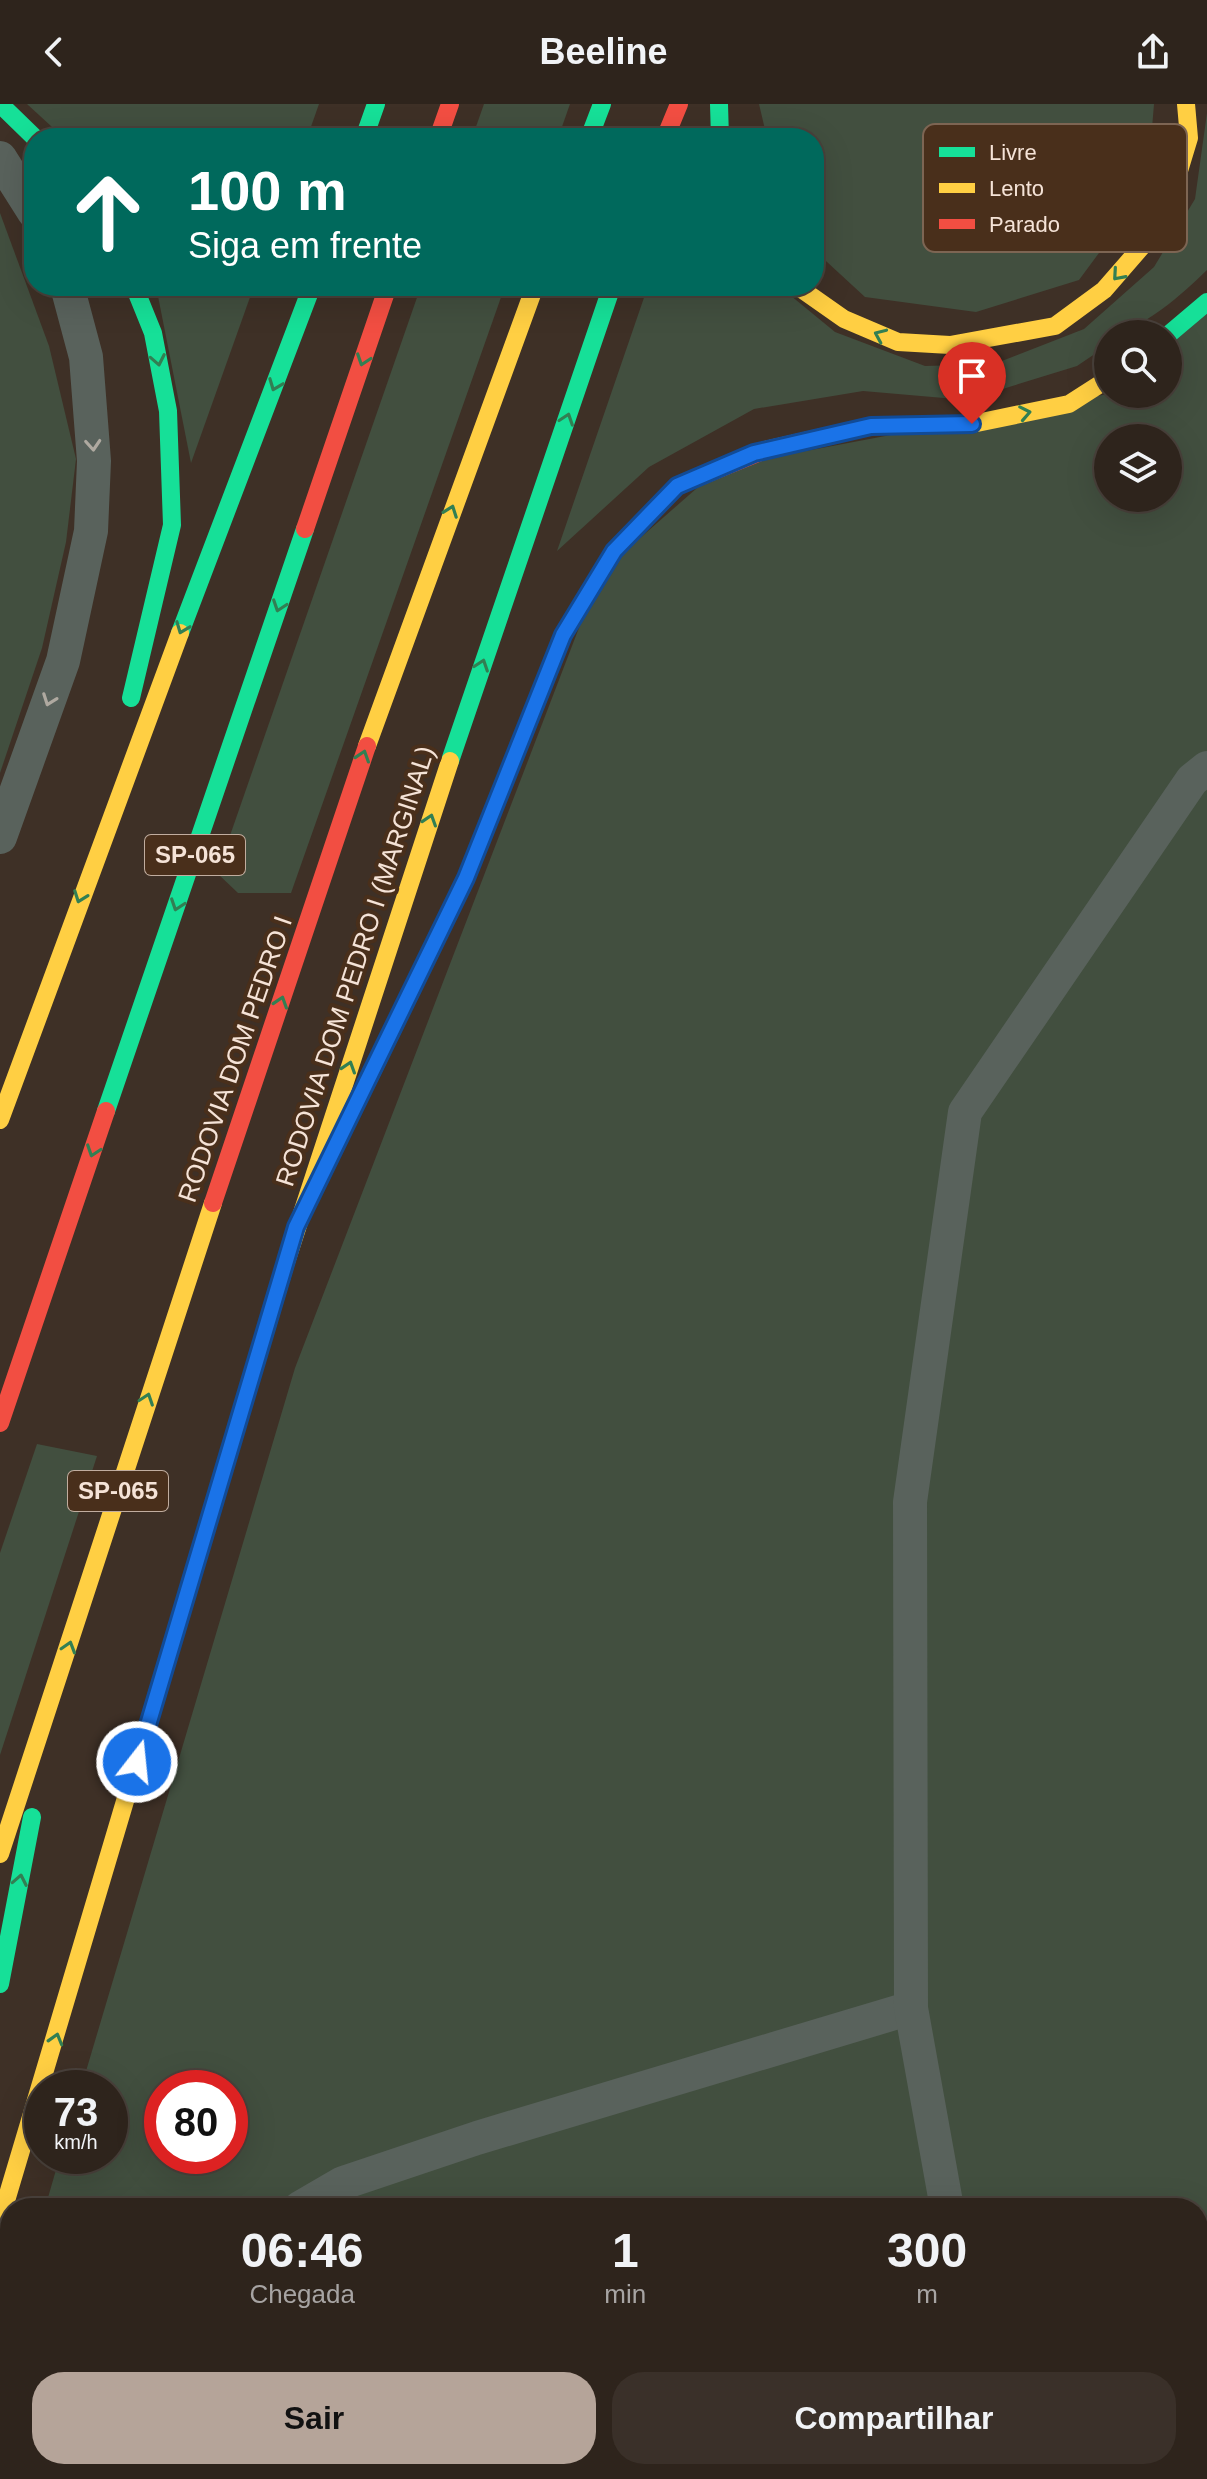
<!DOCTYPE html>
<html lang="pt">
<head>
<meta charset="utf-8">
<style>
  body { margin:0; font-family:Helvetica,sans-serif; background:#3a3029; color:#f1f3f6; height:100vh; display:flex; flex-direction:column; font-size:30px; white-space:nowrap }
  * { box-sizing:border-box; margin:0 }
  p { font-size:26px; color:#a7a4a3 }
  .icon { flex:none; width:44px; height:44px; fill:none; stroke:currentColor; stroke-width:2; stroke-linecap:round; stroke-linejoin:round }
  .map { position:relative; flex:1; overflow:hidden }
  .drawer { position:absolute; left:0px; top:2094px; width:1208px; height:282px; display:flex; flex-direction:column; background:#2e241c; border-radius:32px 32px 0 0; box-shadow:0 8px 32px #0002,0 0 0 2px #49413b }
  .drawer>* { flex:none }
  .guide { position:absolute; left:24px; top:24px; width:800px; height:168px; border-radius:32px; box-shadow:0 8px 32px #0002,0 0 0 2px #49413b; background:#00695c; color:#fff; overflow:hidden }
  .fabs { position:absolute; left:1094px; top:216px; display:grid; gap:16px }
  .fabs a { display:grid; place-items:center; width:88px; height:88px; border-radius:50%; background:#2e241c; box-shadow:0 8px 32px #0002,0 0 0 2px #49413b; font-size:40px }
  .speed { position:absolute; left:24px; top:1966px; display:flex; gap:16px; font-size:40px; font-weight:700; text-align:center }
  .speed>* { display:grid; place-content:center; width:104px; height:104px; border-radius:50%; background:#2e241c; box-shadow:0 8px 32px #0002,0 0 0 2px #49413b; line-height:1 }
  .speed small { font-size:20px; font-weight:400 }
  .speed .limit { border:12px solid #d22; background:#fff; color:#111 }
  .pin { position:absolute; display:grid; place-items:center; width:68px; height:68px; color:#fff; margin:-82px -34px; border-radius:50% 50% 50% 0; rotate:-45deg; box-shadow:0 0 8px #0007 }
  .pin .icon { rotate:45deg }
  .me { position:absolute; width:88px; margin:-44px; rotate:16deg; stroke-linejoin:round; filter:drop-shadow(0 0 6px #0008) }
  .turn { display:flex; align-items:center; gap:28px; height:168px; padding:0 32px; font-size:36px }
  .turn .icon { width:104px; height:104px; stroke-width:2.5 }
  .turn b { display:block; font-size:56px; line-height:68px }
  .eta { display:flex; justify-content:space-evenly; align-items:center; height:136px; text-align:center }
  .eta b { font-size:48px; font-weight:700; line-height:56px }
  .primary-button { display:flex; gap:16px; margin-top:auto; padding:16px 32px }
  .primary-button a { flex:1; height:92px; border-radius:32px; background:#b5a499; color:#111; font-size:32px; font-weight:700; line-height:92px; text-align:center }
  .primary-button a+a { background:#3a3029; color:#f1f3f6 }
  header { display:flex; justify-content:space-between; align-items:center; height:104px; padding:0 32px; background:#2e241c; font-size:36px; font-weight:700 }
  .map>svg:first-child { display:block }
  .green { fill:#424f3f; fill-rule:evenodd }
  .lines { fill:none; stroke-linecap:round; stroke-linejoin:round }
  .street { stroke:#59625c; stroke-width:34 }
  .fast { stroke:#16e098; stroke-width:18 }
  .slow { stroke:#ffcf43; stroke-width:18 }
  .jam { stroke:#f24e42; stroke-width:18 }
  .oneway { stroke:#327f53 }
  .oneway2 { stroke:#afa9a0 }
  .route-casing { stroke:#114b97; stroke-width:20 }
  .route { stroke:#1a73e8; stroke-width:14 }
  .labels { text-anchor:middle; stroke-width:8; stroke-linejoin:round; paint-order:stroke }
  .shield { fill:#492f1b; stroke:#c1ad9f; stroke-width:2 }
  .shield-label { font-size:24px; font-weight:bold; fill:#f5e3d7 }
  .street-label { font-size:26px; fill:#f5e3d7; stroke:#492f1b }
  .key { fill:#492f1b; stroke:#7d6553; stroke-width:2 }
  .key-label { font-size:22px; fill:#f5e3d7 }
</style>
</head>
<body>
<header><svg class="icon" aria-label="back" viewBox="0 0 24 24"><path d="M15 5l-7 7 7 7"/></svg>Beeline<svg class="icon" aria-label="share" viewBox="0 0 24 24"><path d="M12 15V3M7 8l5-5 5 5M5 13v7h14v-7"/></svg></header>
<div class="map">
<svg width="1207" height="2375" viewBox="0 0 1207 2375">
  <rect width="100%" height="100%" fill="#3e3026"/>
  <g class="green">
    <path d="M 27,0 L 319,0 L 307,34 L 64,34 Z"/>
    <path d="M 484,0 L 570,0 L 558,34 L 472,34 Z"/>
    <path d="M 759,0 L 1154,0 L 1147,84 L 1079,176 L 976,208 L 865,193 L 814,146 L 814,34 L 767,34 Z"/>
    <path d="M 1207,9 L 1207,166 C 1185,188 1138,230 1108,230 L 1108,241 L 1077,262 L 967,296 L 863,287 L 754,305 L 649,363 L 557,447 L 648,182 L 779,182 L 835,228 L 925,262 L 994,260 L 1084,225 L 1154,163 L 1195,95 Z"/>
    <path d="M 0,109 L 49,242 L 76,355 L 66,438 L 42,544 L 0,669 Z"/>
    <path d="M 156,182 L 254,182 L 191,359 Z"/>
    <path d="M 421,182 L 505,182 L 291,789 L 238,789 L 217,769 Z"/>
    <path d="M 1207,198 L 1207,2375 L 0,2375 L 0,2255 L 10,2222 L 10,2366 L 1198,2366 L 1198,2104 L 45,2104 L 60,2052 L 110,2052 L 110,1984 L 81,1984 L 295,1264 L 600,469 L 721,363 L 1108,290 L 1168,290 L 1168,231 ZM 1108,334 L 1168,334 L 1168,394 L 1108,394 ZM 162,1984 L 230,1984 L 230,2052 L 162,2052 Z"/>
    <path d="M 37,1340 L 97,1352 L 0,1651 L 0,1449 Z"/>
  </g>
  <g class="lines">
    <g class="street">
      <path d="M 0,54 L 34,108"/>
      <path d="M 0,733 L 63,557 L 91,427 L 94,357 L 86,253 L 67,182"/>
      <path d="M 300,2104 L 343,2079 L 477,2034 L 911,1904"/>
      <path d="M 947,2104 L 911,1904 L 910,1398 L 965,1008 L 1192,676 L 1207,664"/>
      <path d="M 994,2366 L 996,2375"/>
      <path d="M 90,2375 L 93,2366"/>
    </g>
    <g class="fast">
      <path d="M 0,0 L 35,34"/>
      <path d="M 719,0 L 720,34"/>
      <path d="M 364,34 L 376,0"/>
      <path d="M 589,34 L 602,0"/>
      <path d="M 1168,231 L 1207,198"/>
      <path d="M 180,529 L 312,182"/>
      <path d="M 131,594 L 172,421 L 168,307 L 153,229 L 134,182"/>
      <path d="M 450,657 L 612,182"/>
      <path d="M 369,974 L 466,774 L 563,531 L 577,508"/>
      <path d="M 106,1007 L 305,425"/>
      <path d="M 145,1630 L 286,1158"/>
      <path d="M 0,1880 L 32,1713"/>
    </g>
    <g class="slow">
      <path d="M 797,182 L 844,215 L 898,238 L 950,241 L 1055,222 L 1104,186 L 1144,140 L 1172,90 L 1189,34 L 1186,0"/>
      <path d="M 765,346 L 871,322 L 972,320 L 1069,300 L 1108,275"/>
      <path d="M 367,642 L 535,182"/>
      <path d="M 0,1016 L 180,529"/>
      <path d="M 286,1158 L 450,657"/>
      <path d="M 0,1750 L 213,1099"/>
      <path d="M 0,2117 L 145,1630"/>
    </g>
    <g class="jam">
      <path d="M 438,34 L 450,0"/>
      <path d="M 665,34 L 679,0"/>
      <path d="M 305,425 L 388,182"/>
      <path d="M 577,508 L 614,447 L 677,382 L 765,346"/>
      <path d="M 213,1099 L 367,642"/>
      <path d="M 0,1319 L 106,1007"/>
    </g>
  </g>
  <defs><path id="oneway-chevron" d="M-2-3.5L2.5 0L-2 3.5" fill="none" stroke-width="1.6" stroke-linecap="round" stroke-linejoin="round" transform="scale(2)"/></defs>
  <g class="oneway">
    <use href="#oneway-chevron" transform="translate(1118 171) rotate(131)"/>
    <use href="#oneway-chevron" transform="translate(880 231) rotate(-156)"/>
    <use href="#oneway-chevron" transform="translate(158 256) rotate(79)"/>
    <use href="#oneway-chevron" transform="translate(363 256) rotate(109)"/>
    <use href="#oneway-chevron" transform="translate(275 281) rotate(111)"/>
    <use href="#oneway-chevron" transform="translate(1025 309) rotate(-11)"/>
    <use href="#oneway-chevron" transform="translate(567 315) rotate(-71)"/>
    <use href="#oneway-chevron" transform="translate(451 407) rotate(-70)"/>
    <use href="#oneway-chevron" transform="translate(279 502) rotate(109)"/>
    <use href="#oneway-chevron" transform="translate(182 524) rotate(111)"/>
    <use href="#oneway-chevron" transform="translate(482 561) rotate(-71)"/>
    <use href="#oneway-chevron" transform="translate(363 652) rotate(-72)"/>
    <use href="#oneway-chevron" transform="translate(430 716) rotate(-72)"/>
    <use href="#oneway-chevron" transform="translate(80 793) rotate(110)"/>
    <use href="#oneway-chevron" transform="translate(177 801) rotate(109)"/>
    <use href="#oneway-chevron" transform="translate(281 898) rotate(-72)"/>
    <use href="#oneway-chevron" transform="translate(349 963) rotate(-72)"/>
    <use href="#oneway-chevron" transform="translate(93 1047) rotate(109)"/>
    <use href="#oneway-chevron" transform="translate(147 1295) rotate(-71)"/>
    <use href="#oneway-chevron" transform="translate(69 1543) rotate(-73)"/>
    <use href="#oneway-chevron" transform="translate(20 1776) rotate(-79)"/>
    <use href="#oneway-chevron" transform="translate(56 1935) rotate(-74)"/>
  </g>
  <g class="oneway2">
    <use href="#oneway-chevron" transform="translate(93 341) rotate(86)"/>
    <use href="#oneway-chevron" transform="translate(49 596) rotate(110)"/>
  </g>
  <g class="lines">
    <g class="route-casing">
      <path id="route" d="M 137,1658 L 296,1123 L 466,774 L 563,531 L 614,447 L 677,382 L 754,349 L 871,322 L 972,320"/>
    </g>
    <use href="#route" class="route"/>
  </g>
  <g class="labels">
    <g class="shield">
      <rect x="145" y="731" width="100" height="40" rx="6"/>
      <rect x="68" y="1367" width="100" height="40" rx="6"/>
    </g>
    <g class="shield-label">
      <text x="195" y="759">SP-065</text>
      <text x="118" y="1395">SP-065</text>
    </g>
    <g class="street-label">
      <text transform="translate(355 862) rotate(-72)" y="9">RODOVIA DOM PEDRO I (MARGINAL)</text>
      <text transform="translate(235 955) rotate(-71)" y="9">RODOVIA DOM PEDRO I</text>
    </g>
  </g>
  <rect x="923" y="20" width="264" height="128" rx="12" class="key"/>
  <rect x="939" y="43" width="36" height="10" fill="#16e098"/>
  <rect x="939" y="79" width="36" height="10" fill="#ffcf43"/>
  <rect x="939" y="115" width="36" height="10" fill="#f24e42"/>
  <g class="key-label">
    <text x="989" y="56">Livre</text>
    <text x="989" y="92">Lento</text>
    <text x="989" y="128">Parado</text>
  </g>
</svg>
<div class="fabs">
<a><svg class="icon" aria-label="search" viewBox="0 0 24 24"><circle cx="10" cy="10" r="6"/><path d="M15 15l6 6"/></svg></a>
<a><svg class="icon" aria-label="layers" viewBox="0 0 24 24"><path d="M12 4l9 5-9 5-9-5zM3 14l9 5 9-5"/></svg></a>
</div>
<div class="speed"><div>73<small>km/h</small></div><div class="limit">80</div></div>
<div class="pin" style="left:972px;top:320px;background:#d93025"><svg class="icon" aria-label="arrive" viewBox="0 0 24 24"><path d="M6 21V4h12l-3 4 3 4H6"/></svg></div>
<svg class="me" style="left:137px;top:1658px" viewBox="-20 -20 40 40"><circle r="17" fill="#1a73e8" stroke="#fff" stroke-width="3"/><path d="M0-11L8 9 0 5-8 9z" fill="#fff"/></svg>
<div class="guide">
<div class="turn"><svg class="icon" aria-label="ahead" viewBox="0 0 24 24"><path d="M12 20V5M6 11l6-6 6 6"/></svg><div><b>100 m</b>Siga em frente</div></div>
</div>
<section class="drawer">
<div class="eta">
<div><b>06:46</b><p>Chegada</p></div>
<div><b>1</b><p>min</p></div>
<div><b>300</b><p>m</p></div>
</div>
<div class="primary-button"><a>Sair</a><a>Compartilhar</a></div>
</section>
</div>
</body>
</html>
